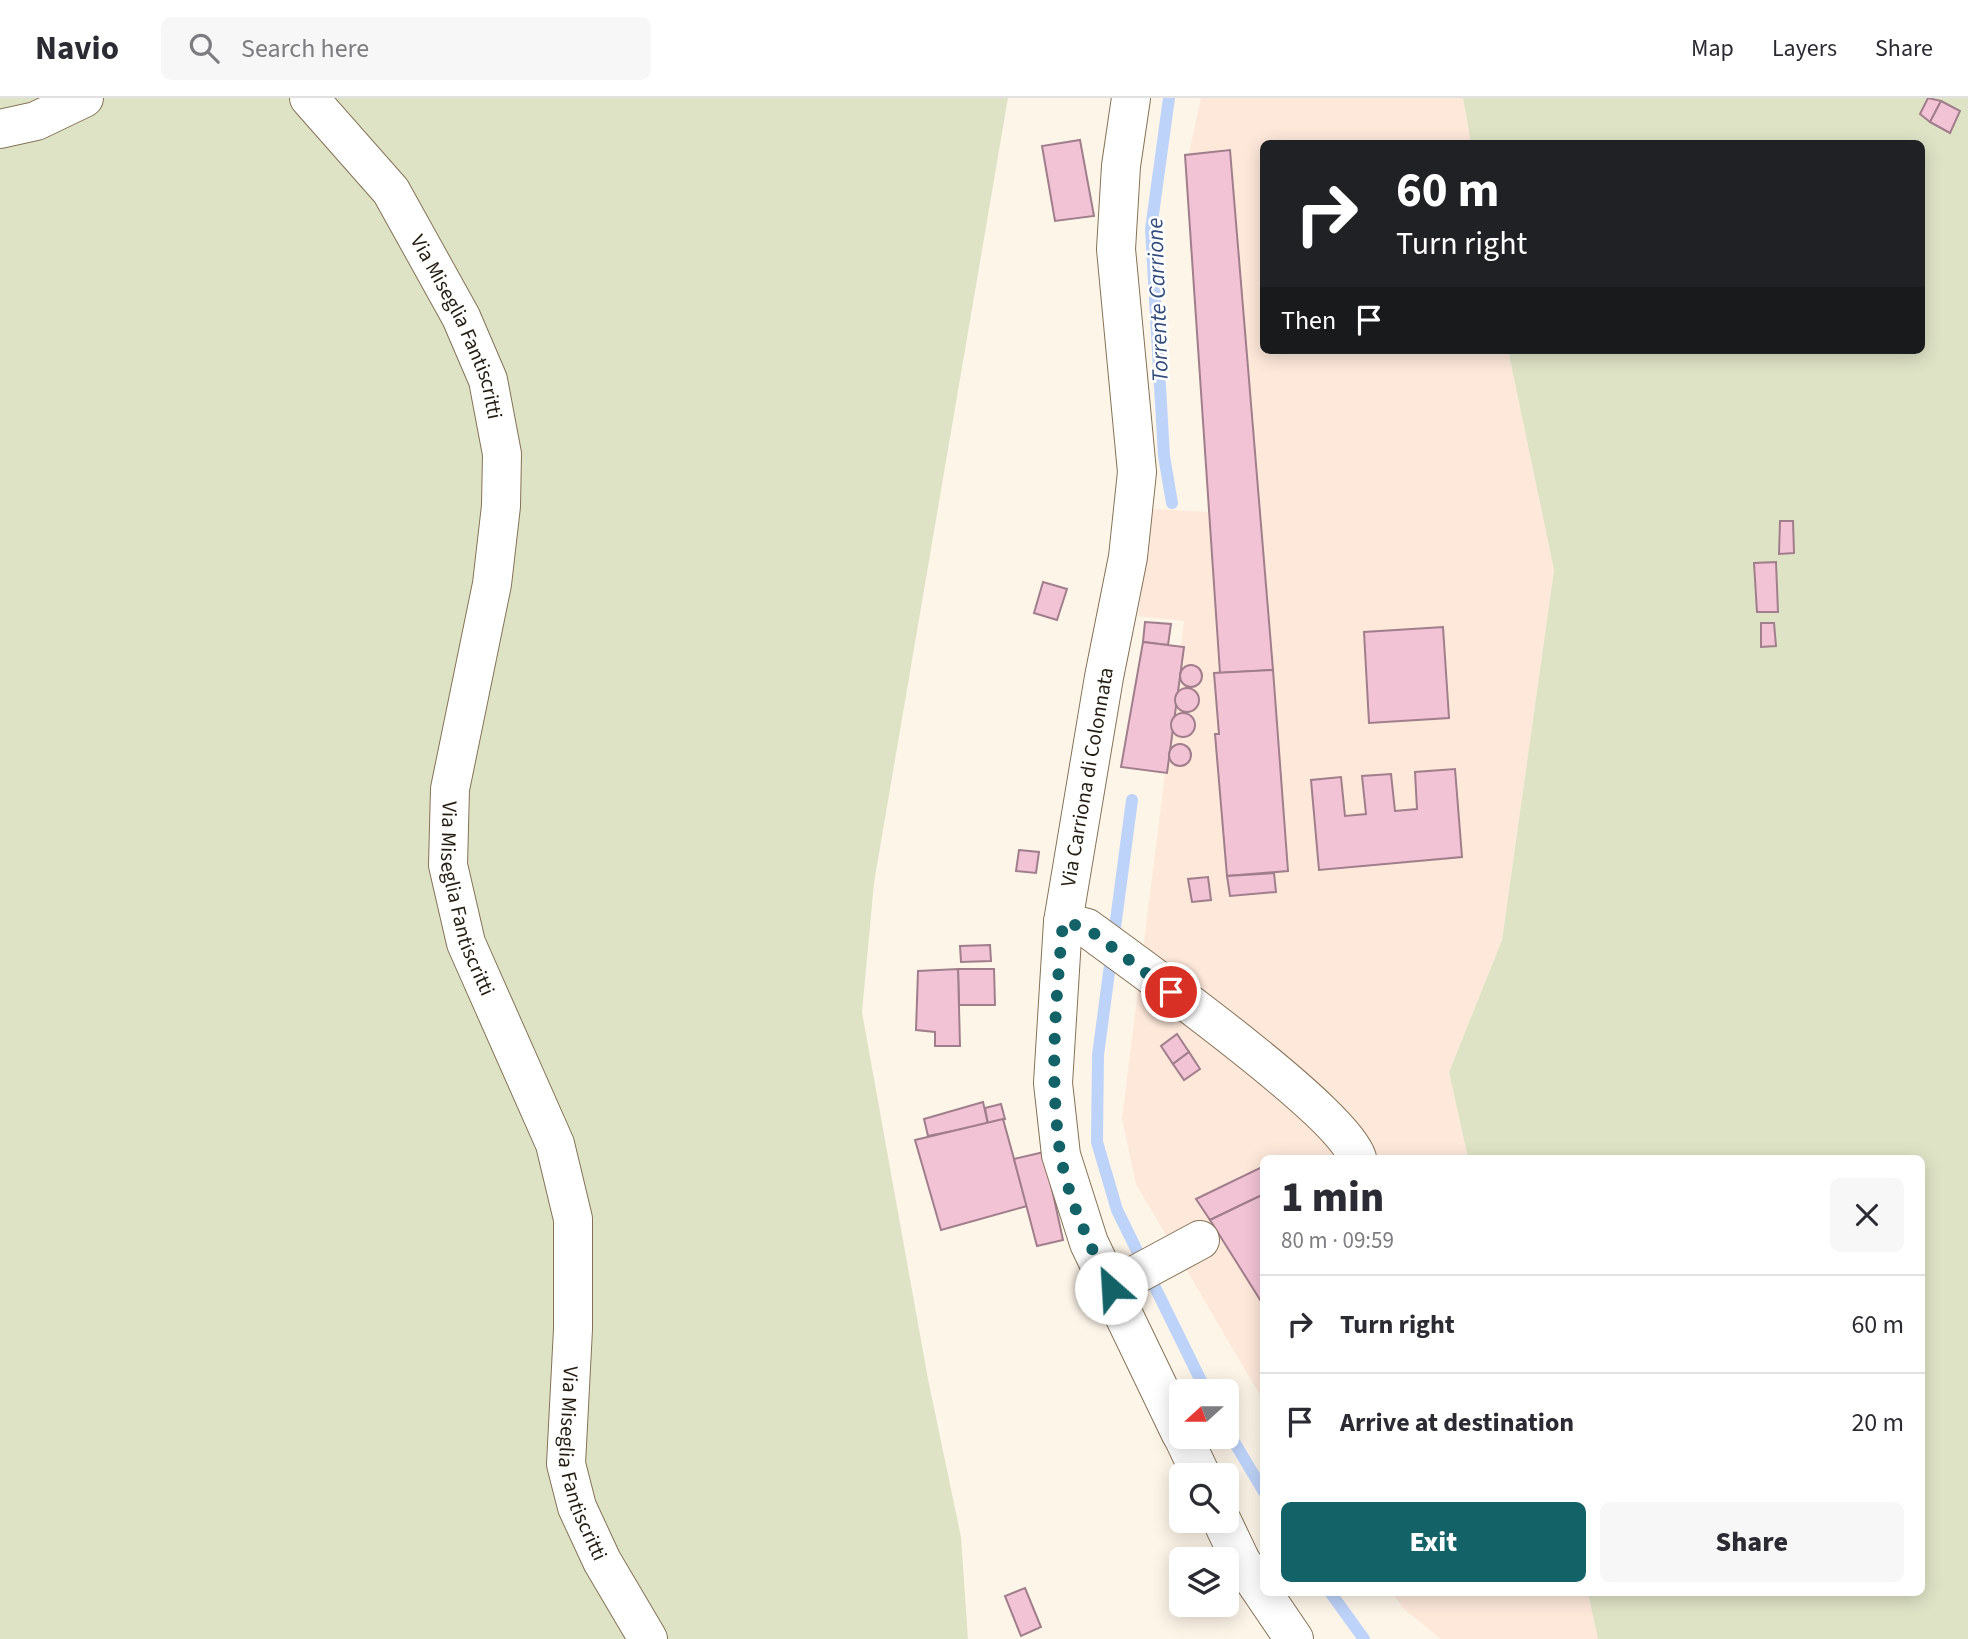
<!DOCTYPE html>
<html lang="en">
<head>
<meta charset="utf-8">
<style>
  body { margin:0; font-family:"Source Sans 3",sans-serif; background:#f7f7f7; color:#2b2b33; height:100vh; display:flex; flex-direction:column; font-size:26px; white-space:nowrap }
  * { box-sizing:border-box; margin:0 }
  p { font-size:23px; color:#7c7c81 }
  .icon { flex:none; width:38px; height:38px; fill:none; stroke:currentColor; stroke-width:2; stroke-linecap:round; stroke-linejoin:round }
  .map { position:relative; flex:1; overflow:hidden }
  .drawer { position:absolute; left:1260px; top:1057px; width:665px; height:441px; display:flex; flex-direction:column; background:#fff; border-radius:10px; box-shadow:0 4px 18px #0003 }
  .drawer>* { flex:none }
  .hud { position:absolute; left:1260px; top:42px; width:665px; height:214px; border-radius:10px; box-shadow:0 4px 18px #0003; background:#202124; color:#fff; overflow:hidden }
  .needle { width:46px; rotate:249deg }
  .controls { position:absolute; left:1169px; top:1281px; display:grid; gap:14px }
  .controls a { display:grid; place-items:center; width:70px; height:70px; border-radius:10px; background:#fff; box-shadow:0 4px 18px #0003; font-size:35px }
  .pin { position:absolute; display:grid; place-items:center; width:60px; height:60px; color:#fff; margin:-30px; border:4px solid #fff; border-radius:50%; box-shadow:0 2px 7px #0007 }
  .me { position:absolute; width:77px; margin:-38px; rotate:334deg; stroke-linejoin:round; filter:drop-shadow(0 0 5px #0008) }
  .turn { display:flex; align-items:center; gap:24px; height:147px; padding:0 21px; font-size:32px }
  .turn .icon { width:91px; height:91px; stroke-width:2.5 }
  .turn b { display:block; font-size:49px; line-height:60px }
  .then { display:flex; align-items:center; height:66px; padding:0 21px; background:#0003; gap:14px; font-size:26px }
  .round { display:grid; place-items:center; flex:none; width:74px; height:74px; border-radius:10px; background:#f7f7f7 }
  .headline { display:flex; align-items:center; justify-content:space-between; height:119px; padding:0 21px }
  h1 { font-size:42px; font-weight:800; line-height:52px }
  .action { display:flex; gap:14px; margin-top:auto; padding:14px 21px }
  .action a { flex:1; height:80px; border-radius:10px; background:#126268; color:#fff; font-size:28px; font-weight:800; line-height:80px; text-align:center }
  .action a+a { background:#f7f7f7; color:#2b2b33 }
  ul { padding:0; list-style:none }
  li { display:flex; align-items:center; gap:21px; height:98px; padding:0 21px; border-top:2px solid #e1e1e2 }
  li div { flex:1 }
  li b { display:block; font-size:26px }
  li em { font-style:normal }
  header { display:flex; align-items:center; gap:42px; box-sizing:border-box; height:98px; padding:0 35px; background:#fff; border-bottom:2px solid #e1e1e2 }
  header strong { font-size:33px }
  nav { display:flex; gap:38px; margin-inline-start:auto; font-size:24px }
  .search { width:490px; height:63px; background:#f7f7f7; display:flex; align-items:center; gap:18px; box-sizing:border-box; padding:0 24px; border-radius:10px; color:#7c7c81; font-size:26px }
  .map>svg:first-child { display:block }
  .industrial { fill:#fde8da }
  .green { fill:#dfe3c6 }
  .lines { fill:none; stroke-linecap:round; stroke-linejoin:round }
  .stream { stroke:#bed3f9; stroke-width:12 }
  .building { fill:#f2c3d5; stroke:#a07e8b; stroke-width:2 }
  .minor-casing { stroke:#857257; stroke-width:40 }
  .minor { stroke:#fff; stroke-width:38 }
  .route { stroke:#126268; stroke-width:12; stroke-dasharray:0 21.6 }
  .labels { text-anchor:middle; stroke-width:5; stroke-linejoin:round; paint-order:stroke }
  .street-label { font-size:21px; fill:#251d12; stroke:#fff }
  .water-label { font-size:23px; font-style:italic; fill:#314b7c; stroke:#fff }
</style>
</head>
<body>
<header>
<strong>Navio</strong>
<div class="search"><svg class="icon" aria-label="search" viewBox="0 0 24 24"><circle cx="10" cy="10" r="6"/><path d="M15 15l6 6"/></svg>Search here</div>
<nav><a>Map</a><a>Layers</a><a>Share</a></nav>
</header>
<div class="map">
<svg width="1968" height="1541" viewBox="0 0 1968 1541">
  <rect width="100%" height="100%" fill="#fef5e9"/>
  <g class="industrial">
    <path d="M 1201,0 L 1463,0 L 1471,45 L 1264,46 L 1264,252 L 1508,252 L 1554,472 L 1502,842 L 1449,974 L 1468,1060 L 1264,1060 L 1263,1302 L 1136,1086 L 1122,1021 L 1184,523 L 1138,518 L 1152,411 L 1209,414 L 1187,64 Z"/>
    <path d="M 1392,1495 L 1588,1495 L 1598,1541 L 1441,1541 L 1404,1511 Z"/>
  </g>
  <g class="green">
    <path d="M 0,0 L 1008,0 L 874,785 L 862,914 L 928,1281 L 961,1439 L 968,1541 L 0,1541 Z"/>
    <path d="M 1463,0 L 1968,0 L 1968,1541 L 1598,1541 L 1588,1495 L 1922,1494 L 1922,1060 L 1468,1060 L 1449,974 L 1502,842 L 1554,472 L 1508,252 L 1922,252 L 1922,46 L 1471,45 Z"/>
  </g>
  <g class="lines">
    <g class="stream">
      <path d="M 1169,0 L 1151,131 L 1164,358 L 1172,405"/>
      <path d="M 1132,702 L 1098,957 L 1097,1044 L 1117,1112 L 1206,1293"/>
      <path d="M 1227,1332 L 1264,1394"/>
      <path d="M 1330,1494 L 1364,1541"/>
    </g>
  </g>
  <g class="building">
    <path d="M 1928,0 L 1941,3 L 1930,24 L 1920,16 Z"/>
    <path d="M 1941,3 L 1960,13 L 1950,35 L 1930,24 Z"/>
    <path d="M 1080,42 L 1094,118 L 1055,123 L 1042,48 Z"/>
    <path d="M 1230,52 L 1273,572 L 1220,575 L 1185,57 Z"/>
    <path d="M 1780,423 L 1793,423 L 1794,455 L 1779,456 Z"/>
    <path d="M 1776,464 L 1778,514 L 1757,514 L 1754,465 Z"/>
    <path d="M 1043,484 L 1067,491 L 1057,522 L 1034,515 Z"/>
    <path d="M 1145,524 L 1171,526 L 1168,547 L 1143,544 Z"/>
    <path d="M 1761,525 L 1774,525 L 1776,548 L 1761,549 Z"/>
    <path d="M 1443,529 L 1449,620 L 1369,625 L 1364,534 Z"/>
    <path d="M 1143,544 L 1184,549 L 1167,675 L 1121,669 Z"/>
    <circle cx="1191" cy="578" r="11"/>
    <path d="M 1273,572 L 1288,773 L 1227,778 L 1215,636 L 1219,636 L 1214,575 Z"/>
    <circle cx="1187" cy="602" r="12"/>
    <circle cx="1183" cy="627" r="12"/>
    <circle cx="1180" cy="657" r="11"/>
    <path d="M 1455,671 L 1462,759 L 1319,772 L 1311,682 L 1341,679 L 1345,718 L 1366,716 L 1362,678 L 1391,676 L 1395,713 L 1417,711 L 1415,674 Z"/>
    <path d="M 1019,752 L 1039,754 L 1036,775 L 1016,773 Z"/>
    <path d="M 1274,775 L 1276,794 L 1230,798 L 1227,778 Z"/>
    <path d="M 1208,779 L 1211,802 L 1192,804 L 1188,781 Z"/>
    <path d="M 990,847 L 991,863 L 961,864 L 960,848 Z"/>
    <path d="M 958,871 L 994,871 L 995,907 L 959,907 Z"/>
    <path d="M 958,871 L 960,948 L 935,948 L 935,934 L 916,932 L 918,873 Z"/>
    <path d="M 1177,936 L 1189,954 L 1173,966 L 1161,948 Z"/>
    <path d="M 1189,954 L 1200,971 L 1184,982 L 1173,966 Z"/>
    <path d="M 983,1004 L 988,1026 L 928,1038 L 924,1021 Z"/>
    <path d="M 1001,1006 L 1005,1021 L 988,1026 L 985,1010 Z"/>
    <path d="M 1003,1021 L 1027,1108 L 941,1132 L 915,1042 Z"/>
    <path d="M 1044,1054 L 1063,1142 L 1037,1148 L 1014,1061 Z"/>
    <path d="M 1264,1068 L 1264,1096 L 1210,1122 L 1196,1101 Z"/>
    <path d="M 1264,1096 L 1264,1208 L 1210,1122 Z"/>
    <path d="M 1025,1490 L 1041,1529 L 1021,1538 L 1005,1498 Z"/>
  </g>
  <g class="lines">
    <g class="minor-casing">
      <g id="minor">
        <path id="s1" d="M 309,0 L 391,93 L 461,219 L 488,282 L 502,356 L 501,408 L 492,486 L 450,691 L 448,767 L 466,845 L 555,1046 L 573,1121 L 573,1231 L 566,1366 L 577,1409 L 602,1463 L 648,1541"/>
        <path d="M 1131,0 L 1121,68 L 1116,151 L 1137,374 L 1128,459 L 1104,579 L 1063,824 L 1053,985 L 1061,1057 L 1089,1145 L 1181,1336"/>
        <path d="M 0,31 L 36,23 L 84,0"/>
        <path d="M 1063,824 L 1087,830 C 1136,866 1343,1014 1357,1060"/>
        <path d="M 1111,1190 L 1200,1142"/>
        <path d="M 1183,1339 L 1201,1377"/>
        <path d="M 1222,1423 L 1241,1463 L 1294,1541"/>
      </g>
    </g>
    <use href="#minor" class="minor"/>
  </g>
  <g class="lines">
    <path class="route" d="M 1111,1190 C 1091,1150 1067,1099 1060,1054 C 1049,977 1056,901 1063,824 L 1087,830 L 1171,894"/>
  </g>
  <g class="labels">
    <g class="street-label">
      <text dy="7" stroke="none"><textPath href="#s1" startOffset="276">Via Miseglia Fantiscritti</textPath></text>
      <text transform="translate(1087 679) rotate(-80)" y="7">Via Carriona di Colonnata</text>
      <text dy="7" stroke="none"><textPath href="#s1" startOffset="864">Via Miseglia Fantiscritti</textPath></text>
      <text dy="7" stroke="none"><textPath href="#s1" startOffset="1452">Via Miseglia Fantiscritti</textPath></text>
    </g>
    <g class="water-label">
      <text transform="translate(1157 202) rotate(-92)" y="8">Torrente Carrione</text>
    </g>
  </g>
</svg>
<div class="controls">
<a><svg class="needle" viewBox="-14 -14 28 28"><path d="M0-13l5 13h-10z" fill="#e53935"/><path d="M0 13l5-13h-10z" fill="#7c7c81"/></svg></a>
<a><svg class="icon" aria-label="search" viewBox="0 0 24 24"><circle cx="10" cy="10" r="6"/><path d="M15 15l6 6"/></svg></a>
<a><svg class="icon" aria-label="layers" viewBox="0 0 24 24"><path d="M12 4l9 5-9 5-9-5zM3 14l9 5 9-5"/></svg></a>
</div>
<div class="pin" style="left:1171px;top:894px;background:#d93025"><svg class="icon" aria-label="arrive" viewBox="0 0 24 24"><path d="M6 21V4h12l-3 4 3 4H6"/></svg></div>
<svg class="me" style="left:1111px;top:1190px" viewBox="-20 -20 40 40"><circle r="19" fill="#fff"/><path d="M0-13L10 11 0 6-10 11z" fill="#126268"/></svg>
<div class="hud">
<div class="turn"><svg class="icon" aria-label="right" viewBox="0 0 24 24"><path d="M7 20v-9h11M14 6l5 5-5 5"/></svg><div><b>60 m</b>Turn right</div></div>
<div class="then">Then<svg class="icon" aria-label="arrive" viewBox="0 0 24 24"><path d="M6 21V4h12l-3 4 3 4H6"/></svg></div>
</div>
<section class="drawer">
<div class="headline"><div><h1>1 min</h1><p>80 m · 09:59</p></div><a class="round"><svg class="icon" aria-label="close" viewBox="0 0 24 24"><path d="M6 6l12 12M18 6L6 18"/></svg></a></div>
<ul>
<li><svg class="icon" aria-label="right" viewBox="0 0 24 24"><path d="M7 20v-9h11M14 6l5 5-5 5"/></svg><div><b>Turn right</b></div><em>60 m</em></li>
<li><svg class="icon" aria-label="arrive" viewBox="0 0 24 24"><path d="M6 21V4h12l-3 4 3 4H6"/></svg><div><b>Arrive at destination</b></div><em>20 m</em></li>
</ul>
<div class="action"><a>Exit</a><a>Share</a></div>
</section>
</div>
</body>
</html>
